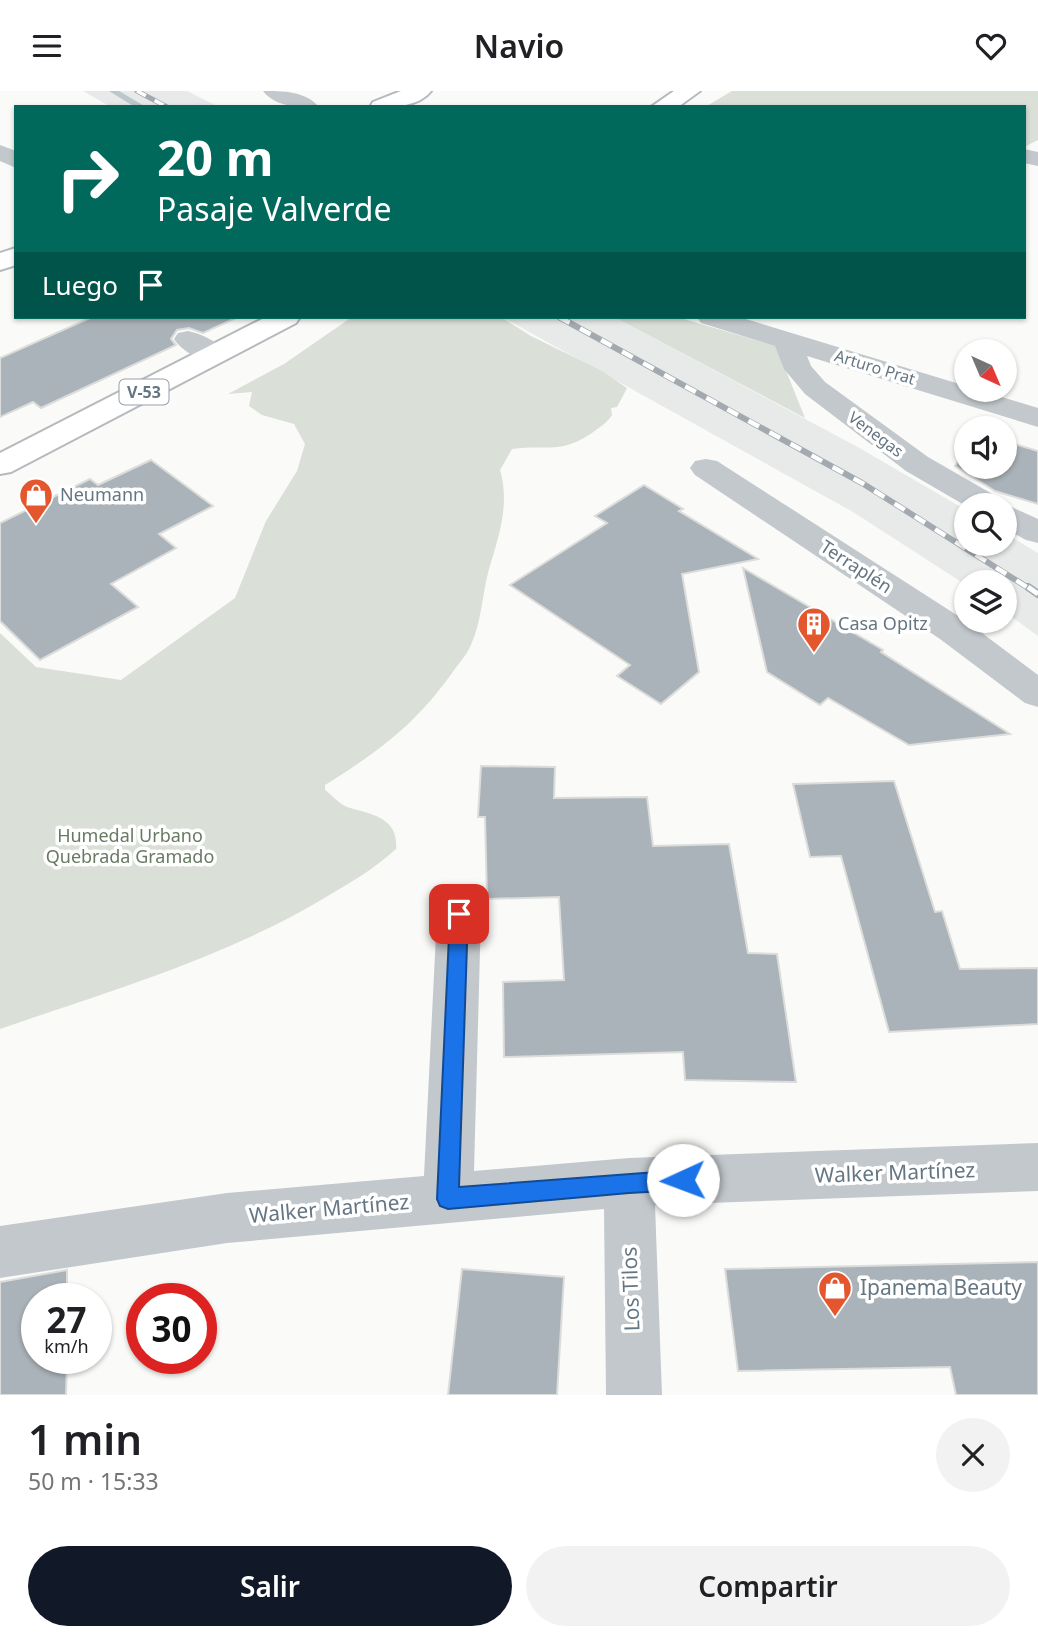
<!DOCTYPE html>
<html lang="es">
<head>
<meta charset="utf-8">
<style>
  body { margin:0; font-family:"Noto Sans",sans-serif; background:#f2f2f2; color:#202124; height:100vh; display:flex; flex-direction:column; font-size:26px; white-space:nowrap }
  * { box-sizing:border-box; margin:0 }
  p { font-size:23px; color:#757577 }
  .icon { flex:none; width:38px; height:38px; fill:none; stroke:currentColor; stroke-width:2; stroke-linecap:round; stroke-linejoin:round }
  .map { position:relative; height:1304px; overflow:hidden }
  .panel { display:flex; flex-direction:column; background:#fff; flex:1 }
  .panel>* { flex:none }
  .banner { position:absolute; left:14px; top:14px; width:1012px; height:214px; border-radius:0px; box-shadow:0 2px 5px #0004; background:#00695c; color:#fff; overflow:hidden }
  .needle { width:46px; rotate:136deg }
  .tools { position:absolute; left:954px; top:248px; display:grid; gap:14px }
  .tools a { display:grid; place-items:center; width:63px; height:63px; border-radius:50%; background:#fff; box-shadow:0 2px 5px #0004; font-size:35px }
  .speed { position:absolute; left:21px; top:1192px; display:flex; gap:14px; font-size:35px; font-weight:700; text-align:center }
  .speed>* { display:grid; place-content:center; width:91px; height:91px; border-radius:50%; background:#fff; box-shadow:0 2px 5px #0004; line-height:1 }
  .speed small { font-size:18px; font-weight:400 }
  .speed .limit { border:10px solid #d22; background:#fff; color:#111 }
  .pin { position:absolute; display:grid; place-items:center; width:60px; height:60px; color:#fff; margin:-30px; border-radius:14px; box-shadow:0 4px 10px #0006 }
  .me { position:absolute; width:77px; margin:-38px; rotate:268deg; stroke-linejoin:round; filter:drop-shadow(0 0 5px #0008) }
  .turn { display:flex; align-items:center; gap:24px; height:147px; padding:0 28px; font-size:32px }
  .turn .icon { width:91px; height:91px; stroke-width:2.5 }
  .turn b { display:block; font-size:49px; line-height:60px }
  .then { display:flex; align-items:center; height:66px; padding:0 28px; background:#0003; gap:14px; font-size:26px }
  .round { display:grid; place-items:center; flex:none; width:74px; height:74px; border-radius:37px; background:#f2f2f2 }
  .head { display:flex; align-items:center; justify-content:space-between; height:119px; padding:0 28px }
  h1 { font-size:42px; font-weight:600; line-height:52px }
  .button { display:flex; gap:14px; margin-top:auto; padding:14px 28px }
  .button a { flex:1; height:80px; border-radius:42px; background:#111827; color:#fff; font-size:28px; font-weight:600; line-height:80px; text-align:center }
  .button a+a { background:#f2f2f2; color:#202124 }
  header { display:flex; justify-content:space-between; align-items:center; height:91px; padding:0 28px; background:#fff; font-size:32px; font-weight:600 }
  .map>svg:first-child { display:block }
  .built { fill:#e8e9e9 }
  .green { fill:#dadfd7 }
  .lines { fill:none; stroke-linecap:round; stroke-linejoin:round }
  .stream { fill:#bbc7cb; fill-rule:evenodd }
  .building { fill:#aab3b9; stroke:#dcdcda; stroke-width:2 }
  .major-casing { stroke:#b5babe; stroke-width:4 }
  .minor { fill:#c3c8cc; fill-rule:evenodd }
  .major { fill:#fff; fill-rule:evenodd }
  .rail-far2-casing { stroke:#a2aab0; stroke-width:5 }
  .rail-far1-casing { stroke:#a2aab0; stroke-width:6 }
  .rail-casing { stroke:#a2aab0; stroke-width:8 }
  .rail-far2 { stroke:#fff; stroke-width:3.5; stroke-dasharray:10; stroke-linecap:butt }
  .rail-far1 { stroke:#fff; stroke-width:4.5; stroke-dasharray:12; stroke-linecap:butt }
  .rail { stroke:#fff; stroke-width:5; stroke-dasharray:16; stroke-linecap:butt }
  .route { fill:#1a73e8; stroke:#114b97; stroke-width:2 }
  .labels { text-anchor:middle; stroke-width:7; stroke-linejoin:round; paint-order:stroke }
  .far-street-label { font-size:16px; fill:#657683; stroke:#fff }
  .shield { fill:#fff; stroke:#939fa8; stroke-width:2 }
  .shield-label { font-size:16px; font-weight:bold; fill:#657683 }
  .poi-label { font-size:18px; fill:#657683; stroke:#fff; text-anchor:start }
  .street-label { font-size:18px; fill:#657683; stroke:#fff }
  .park-label { font-size:18px; fill:#687a64; stroke:#fff }
  .near-street-label { font-size:21px; fill:#657683; stroke:#fff }
  .near-poi-label { font-size:21px; fill:#657683; stroke:#fff; text-anchor:start }
</style>
</head>
<body>
<header><svg class="icon" aria-label="menu" viewBox="0 0 24 24"><path d="M4 6h16M4 12h16M4 18h16"/></svg>Navio<svg class="icon" aria-label="heart" viewBox="0 0 24 24"><path d="M12 20l-8-8c-3-5 5-10 8-4 3-6 11-1 8 4z"/></svg></header>
<div class="map">
<svg width="1038" height="1304" viewBox="0 0 1038 1304">
  <rect width="100%" height="100%" fill="#fafaf8"/>
  <g class="built">
    <path d="M 83,0 L 187,0 L 219,16 L 111,16 Z"/>
    <path d="M 502,226 L 614,226 L 856,355 L 966,419 L 966,453 L 1004,453 L 1005,442 L 1033,459 L 1038,462 L 1038,545 L 1005,521 L 1004,492 L 966,494 L 853,421 Z"/>
  </g>
  <g class="green">
    <path d="M 732,0 L 1038,0 L 1038,49 L 1024,56 L 1024,16 L 705,16 Z"/>
    <path d="M 352,226 L 501,226 L 531,245 L 602,280 L 627,297 L 617,316 L 611,317 L 612,324 C 607,332 600,336 592,342 C 559,364 547,353 512,358 L 500,379 C 510,413 499,445 489,478 C 482,503 482,531 470,556 C 466,565 458,573 452,582 C 415,634 378,661 325,694 L 325,699 C 332,704 339,713 347,716 C 370,723 399,726 396,758 C 373,779 348,793 321,809 C 221,868 109,900 0,938 L 0,542 L 36,576 L 121,589 L 235,507 L 266,430 L 297,380 L 305,353 L 294,333 L 262,324 L 249,315 L 252,301 L 228,303 L 284,273 Z"/>
    <path d="M 614,226 L 677,226 L 776,255 L 805,327 Z"/>
  </g>
  <g class="lines">
    <path class="stream" d="M 109,0 L 119,0 L 146,16 L 135,16 Z"/>
  </g>
  <g class="building">
    <path d="M 92,226 L 238,226 L 203,242 L 189,237 L 177,239 L 171,248 L 176,254 L 41,317 L 33,311 L 0,326 L 0,267 Z"/>
    <path d="M 1004,350 L 1038,360 L 1038,413 L 995,400 L 955,375 L 966,360 L 966,376 L 1004,376 Z"/>
    <path d="M 151,369 L 213,415 L 159,443 L 176,457 L 111,493 L 138,516 L 40,569 L 0,530 L 0,432 L 90,388 L 98,394 Z"/>
    <path d="M 644,394 L 683,418 L 679,420 L 758,468 L 682,483 L 699,581 L 661,613 L 617,585 L 630,574 L 510,494 L 607,432 L 595,425 Z"/>
    <path d="M 743,477 L 883,559 L 881,561 L 1010,643 L 909,654 L 828,607 L 820,614 L 767,581 Z"/>
    <path d="M 481,675 L 555,676 L 554,707 L 647,706 L 653,755 L 729,753 L 748,862 L 777,863 L 796,991 L 685,989 L 683,961 L 504,966 L 503,891 L 564,889 L 559,806 L 487,808 L 485,726 L 478,726 Z"/>
    <path d="M 894,690 L 935,821 L 942,820 L 960,878 L 1038,877 L 1038,933 L 889,941 L 841,765 L 810,766 L 793,693 Z"/>
    <path d="M 1038,1171 L 1038,1304 L 956,1304 L 950,1276 L 738,1280 L 725,1178 Z"/>
    <path d="M 462,1178 L 564,1186 L 557,1304 L 448,1304 Z"/>
    <path d="M 67,1179 L 67,1208 L 37,1208 L 37,1267 L 67,1267 L 66,1304 L 0,1304 L 0,1191 Z"/>
  </g>
  <g class="lines">
    <g class="major-casing">
      <g id="major">
        <path d="M 401,0 L 431,0 C 418,17 390,16 370,16 L 373,11 Z"/>
        <path d="M 674,0 L 700,0 L 678,16 L 651,16 Z"/>
        <path d="M 16,157 L 16,174 L 0,179 L 0,162 Z"/>
        <path d="M 266,226 L 300,226 L 296,232 L 11,381 L 0,383 L 0,362 Z"/>
      </g>
    </g>
    <g class="minor">
      <path d="M 263,0 C 282,0 306,0 319,16 C 300,16 276,17 263,0 Z"/>
      <path d="M 0,54 L 16,60 L 16,77 L 0,70 Z"/>
      <path d="M 1024,58 L 1038,61 L 1038,75 L 1024,72 Z"/>
      <path d="M 697,226 L 739,226 L 966,295 L 966,299 L 979,299 L 1038,317 L 1038,336 L 807,265 L 811,275 L 825,291 L 928,366 L 1001,408 L 1005,413 L 1038,428 L 1038,452 L 1026,449 L 1004,437 L 1004,415 L 966,415 L 906,380 L 805,303 L 784,278 L 775,255 L 701,232 Z"/>
      <path d="M 188,240 C 202,243 221,252 229,264 L 225,270 C 208,274 184,263 174,248 L 178,242 Z"/>
      <path d="M 706,368 L 717,370 L 966,530 L 1038,584 L 1038,616 L 1025,612 L 940,548 L 695,384 L 690,377 L 695,370 Z"/>
      <path d="M 459,805 L 474,810 L 481,823 L 474,1080 L 629,1067 L 1038,1052 L 1038,1100 L 655,1114 L 662,1304 L 606,1304 L 604,1118 L 227,1152 L 0,1187 L 0,1135 L 227,1102 L 424,1085 L 437,823 L 444,810 Z"/>
    </g>
    <use href="#major" class="major"/>
    <g class="rail-far2-casing">
      <path id="rail-far2" d="M 137,0 L 167,16"/>
    </g>
    <g class="rail-far1-casing">
      <path id="rail-far1" d="M 559,226 L 862,392 L 1030,498"/>
    </g>
    <g class="rail-casing">
      <path id="rail" d="M 1028,496 L 1038,503"/>
    </g>
    <use href="#rail-far2" class="rail-far2"/>
    <use href="#rail-far1" class="rail-far1"/>
    <use href="#rail" class="rail"/>
  </g>
  <path class="route" d="M 459,816 L 465,818 L 468,823 L 459,1096 L 683,1079 L 691,1082 L 694,1089 L 691,1096 L 683,1099 L 629,1102 L 448,1118 L 440,1115 L 437,1108 L 450,823 L 453,818 Z"/>
  <defs>
    <g id="shop-pin" transform="scale(1.75)"><path d="M0 17L-7.5 6A9.5 9.5 0 1 1 7.5 6Z" fill="#e4572e" stroke="#fff"/><path d="M-5-2.5h2.3a2.7 3.5 0 0 1 5.4 0H5L5.5 6h-11ZM-1.5-2.5h3a1.5 2.3 0 0 0-3 0Z" fill="#fff"/></g>
    <g id="building-pin" transform="scale(1.75)"><path d="M0 17L-7.5 6A9.5 9.5 0 1 1 7.5 6Z" fill="#e4572e" stroke="#fff"/><path d="M-4-6H4V6H1V3H-1V6H-4ZM-2.5-4.3h1.7v1.8h-1.7ZM.8-4.3h1.7v1.8H.8ZM-2.5-1h1.7V.8h-1.7ZM.8-1h1.7V.8H.8Z" fill="#fff"/></g>
  </defs>
  <g fill-rule="evenodd">
    <use href="#shop-pin" x="36" y="404"/>
    <use href="#building-pin" x="814" y="533"/>
    <use href="#shop-pin" x="835" y="1197"/>
  </g>
  <g class="labels">
    <g class="far-street-label">
      <text transform="translate(875 276) rotate(17)" y="6">Arturo Prat</text>
      <text transform="translate(876 343) rotate(37)" y="6">Venegas</text>
    </g>
    <rect class="shield" x="119.5" y="288.5" width="49" height="25" rx="5"/>
    <g class="shield-label">
      <text x="144" y="307">V-53</text>
    </g>
    <g class="poi-label">
      <text x="60" y="410">Neumann</text>
      <text x="838" y="539">Casa Opitz</text>
    </g>
    <g class="street-label">
      <text transform="translate(856 476) rotate(33)" y="6">Terraplén</text>
    </g>
    <g class="park-label">
      <text x="130" y="751">Humedal Urbano<tspan x="130" dy="21">Quebrada Gramado</tspan></text>
    </g>
    <g class="near-street-label">
      <text transform="translate(895 1082) rotate(-2)" y="7">Walker Martínez</text>
      <text transform="translate(329 1118) rotate(-5)" y="7">Walker Martínez</text>
      <text transform="translate(631 1198) rotate(-92)" y="7">Los Tilos</text>
    </g>
    <g class="near-poi-label">
      <text x="860" y="1204">Ipanema Beauty</text>
    </g>
  </g>
</svg>
<div class="tools">
<a><svg class="needle" viewBox="-14 -14 28 28"><path d="M0-13l5 13h-10z" fill="#e53935"/><path d="M0 13l5-13h-10z" fill="#757577"/></svg></a>
<a><svg class="icon" aria-label="sound" viewBox="0 0 24 24"><path d="M4 9h4l5-4v14l-5-4H4zM17 9q2 3 0 6"/></svg></a>
<a><svg class="icon" aria-label="search" viewBox="0 0 24 24"><circle cx="10" cy="10" r="6"/><path d="M15 15l6 6"/></svg></a>
<a><svg class="icon" aria-label="layers" viewBox="0 0 24 24"><path d="M12 4l9 5-9 5-9-5zM3 14l9 5 9-5"/></svg></a>
</div>
<div class="speed"><div>27<small>km/h</small></div><div class="limit">30</div></div>
<div class="pin" style="left:459px;top:823px;background:#d93025"><svg class="icon" aria-label="arrive" viewBox="0 0 24 24"><path d="M6 21V4h12l-3 4 3 4H6"/></svg></div>
<svg class="me" style="left:683px;top:1089px" viewBox="-20 -20 40 40"><circle r="19" fill="#fff"/><path d="M0-13L10 11 0 6-10 11z" fill="#1a73e8"/></svg>
<div class="banner">
<div class="turn"><svg class="icon" aria-label="right" viewBox="0 0 24 24"><path d="M7 20v-9h11M14 6l5 5-5 5"/></svg><div><b>20 m</b>Pasaje Valverde</div></div>
<div class="then">Luego<svg class="icon" aria-label="arrive" viewBox="0 0 24 24"><path d="M6 21V4h12l-3 4 3 4H6"/></svg></div>
</div>
</div>
<section class="panel">
<div class="head"><div><h1>1 min</h1><p>50 m · 15:33</p></div><a class="round"><svg class="icon" aria-label="close" viewBox="0 0 24 24"><path d="M6 6l12 12M18 6L6 18"/></svg></a></div>
<div class="button"><a>Salir</a><a>Compartir</a></div>
</section>
</body>
</html>
